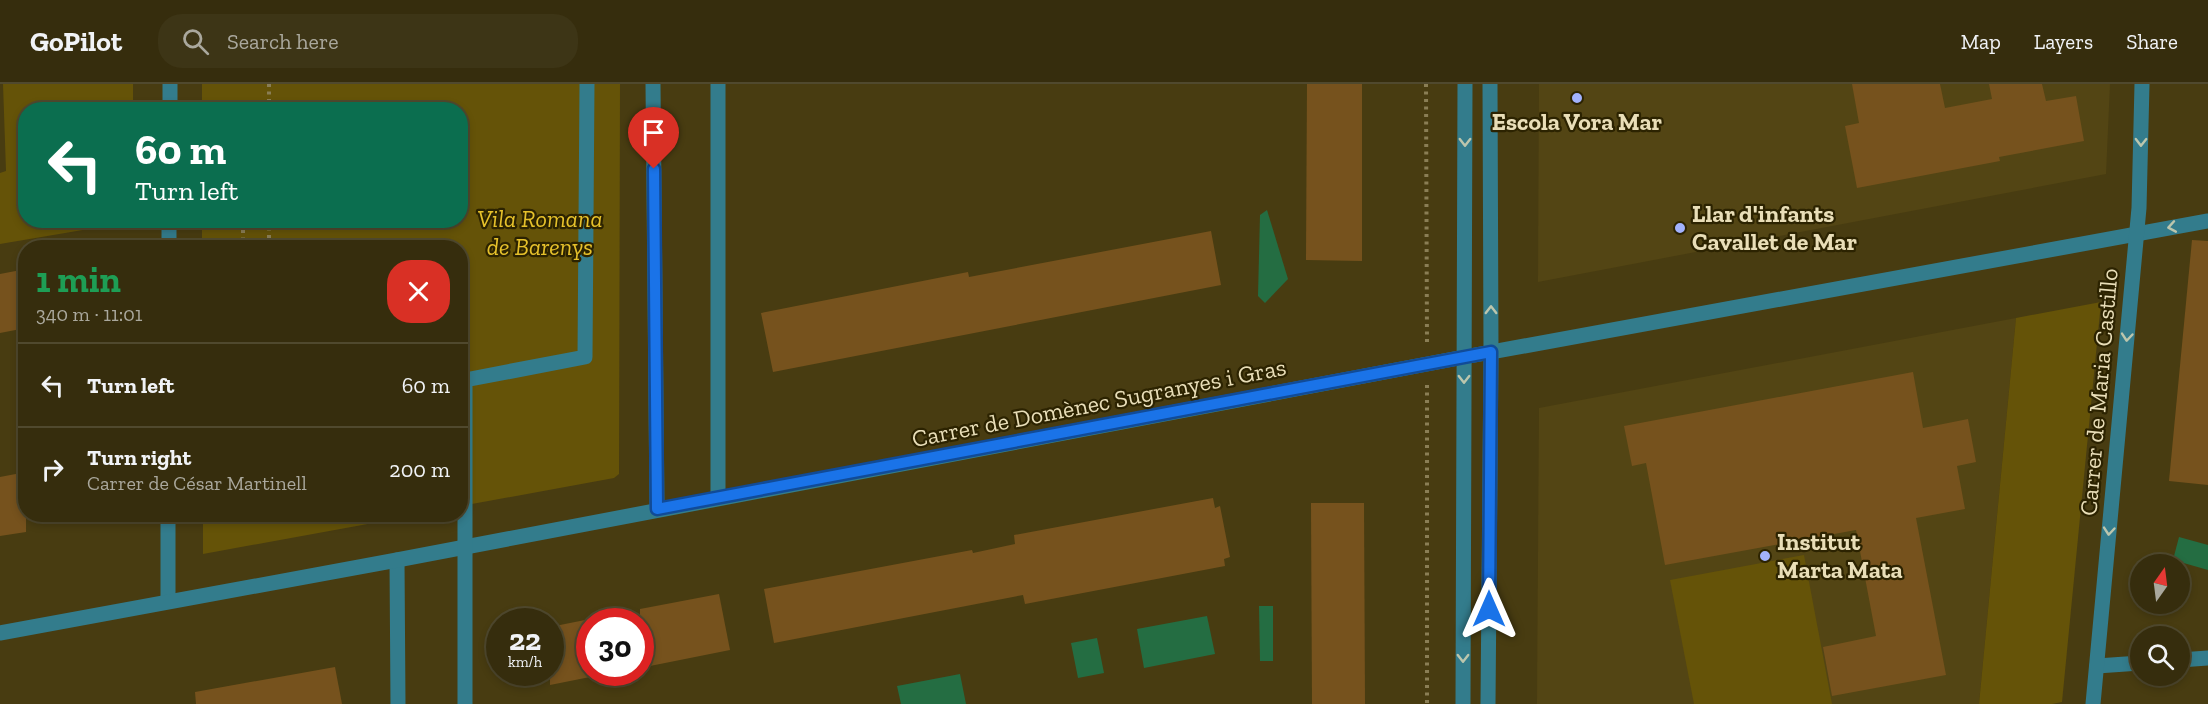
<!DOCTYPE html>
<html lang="en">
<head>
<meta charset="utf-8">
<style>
  body { margin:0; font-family:"Zilla Slab",serif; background:#3d3516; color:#f1f3f6; height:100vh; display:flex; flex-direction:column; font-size:22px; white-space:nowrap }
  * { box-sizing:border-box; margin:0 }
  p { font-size:20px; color:#aaa89d }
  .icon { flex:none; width:33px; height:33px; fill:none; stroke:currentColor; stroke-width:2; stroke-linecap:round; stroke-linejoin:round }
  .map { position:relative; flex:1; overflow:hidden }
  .sheet { position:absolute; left:18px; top:156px; width:450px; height:282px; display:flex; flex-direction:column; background:#362d0d; border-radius:24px; box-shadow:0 3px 9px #0003,0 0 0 2px #50492e }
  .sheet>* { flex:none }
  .banner { position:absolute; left:18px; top:18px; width:450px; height:126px; border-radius:24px; box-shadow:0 3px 9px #0003,0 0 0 2px #50492e; background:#0b6e4f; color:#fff; overflow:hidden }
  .needle { width:39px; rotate:14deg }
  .fabs { position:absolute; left:2130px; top:470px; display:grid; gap:12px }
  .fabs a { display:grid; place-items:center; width:60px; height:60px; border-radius:50%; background:#362d0d; box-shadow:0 3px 9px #0003,0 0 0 2px #50492e; font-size:30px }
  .speed { position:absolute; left:486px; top:524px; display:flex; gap:12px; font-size:30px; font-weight:700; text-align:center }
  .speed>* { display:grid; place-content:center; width:78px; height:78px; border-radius:50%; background:#362d0d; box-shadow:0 3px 9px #0003,0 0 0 2px #50492e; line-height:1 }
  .speed small { font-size:15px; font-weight:400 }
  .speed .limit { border:9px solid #d22; background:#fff; color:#111 }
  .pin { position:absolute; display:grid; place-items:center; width:51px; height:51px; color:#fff; margin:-62px -26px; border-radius:50% 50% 50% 0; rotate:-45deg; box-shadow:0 0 6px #0007 }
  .pin .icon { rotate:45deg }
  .me { position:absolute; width:66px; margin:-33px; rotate:0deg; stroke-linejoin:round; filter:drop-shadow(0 0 4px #0008) }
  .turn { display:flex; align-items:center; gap:21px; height:126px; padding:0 18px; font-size:27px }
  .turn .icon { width:78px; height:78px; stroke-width:2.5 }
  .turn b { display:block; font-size:42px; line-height:51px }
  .round { display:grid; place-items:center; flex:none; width:63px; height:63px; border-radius:24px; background:#3d3516 }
  .summary { display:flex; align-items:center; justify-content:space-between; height:102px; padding:0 18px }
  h1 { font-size:36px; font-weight:800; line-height:45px; color:#1e9e55 }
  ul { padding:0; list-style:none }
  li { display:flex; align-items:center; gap:18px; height:84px; padding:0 18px; border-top:2px solid #50492e }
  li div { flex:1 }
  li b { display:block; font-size:22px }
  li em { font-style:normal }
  header { display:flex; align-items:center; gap:36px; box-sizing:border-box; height:84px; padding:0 30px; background:#362d0d; border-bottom:2px solid #50492e }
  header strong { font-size:28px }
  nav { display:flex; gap:33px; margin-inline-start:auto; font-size:21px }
  .search { width:420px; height:54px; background:#3d3516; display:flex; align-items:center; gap:15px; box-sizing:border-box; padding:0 21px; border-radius:24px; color:#aaa89d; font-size:22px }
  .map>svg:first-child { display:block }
  .built { fill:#534514 }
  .green { fill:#655308 }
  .water { fill:#246d42 }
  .building { fill:#76521d }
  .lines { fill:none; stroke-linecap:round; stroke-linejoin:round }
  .path { stroke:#8a7e55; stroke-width:4; stroke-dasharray:3 4.5; stroke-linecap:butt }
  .minor { stroke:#337c8c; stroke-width:15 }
  .oneway { stroke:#bcc6ad }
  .route-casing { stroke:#114b97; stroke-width:15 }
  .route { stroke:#1a73e8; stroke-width:10 }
  .poi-dot { fill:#a2b2fd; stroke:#2c2301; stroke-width:2 }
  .labels { text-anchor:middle; stroke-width:4.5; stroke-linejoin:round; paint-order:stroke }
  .poi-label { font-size:24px; font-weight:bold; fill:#e9deb8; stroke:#2c2301; text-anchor:start }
  .park-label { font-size:24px; font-style:italic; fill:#e6c12b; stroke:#2c2301 }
  .street-label { font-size:24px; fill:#e9deb8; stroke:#2c2301 }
</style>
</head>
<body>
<header>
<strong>GoPilot</strong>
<div class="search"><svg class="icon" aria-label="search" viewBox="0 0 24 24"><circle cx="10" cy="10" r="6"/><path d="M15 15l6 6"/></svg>Search here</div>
<nav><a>Map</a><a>Layers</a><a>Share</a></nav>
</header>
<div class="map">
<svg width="2208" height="620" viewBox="0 0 2208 620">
  <rect width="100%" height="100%" fill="#483c11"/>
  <g class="built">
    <path d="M 1539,0 L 2110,0 L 2106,90 L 1538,198 Z"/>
    <path d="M 2016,234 L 1979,620 L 1537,620 L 1539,324 Z"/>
  </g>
  <g class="green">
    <path d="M 3,0 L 133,0 L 133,25 L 26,26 L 26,136 L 130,138 L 0,160 L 0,89 L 6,87 Z"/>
    <path d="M 202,0 L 620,0 L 619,390 L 614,394 L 461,422 L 460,164 L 202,163 L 202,137 L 460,136 L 460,26 L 202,26 Z"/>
    <path d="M 2101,218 L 2062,618 L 2052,620 L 1979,620 L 2016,234 Z"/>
    <path d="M 203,430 L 417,430 L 417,431 L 203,470 Z"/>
    <path d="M 1804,471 L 1832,620 L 1694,620 L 1670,496 Z"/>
  </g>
  <g class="water">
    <path d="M 1267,126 L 1288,195 L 1265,219 L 1258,212 L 1260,131 Z"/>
    <path d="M 2179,453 L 2208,461 L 2208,486 L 2173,476 Z"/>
    <path d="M 1259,522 L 1273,522 L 1273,577 L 1260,577 Z"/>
    <path d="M 1207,532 L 1215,570 L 1144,584 L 1137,545 Z"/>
    <path d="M 1097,554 L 1104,589 L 1078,594 L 1071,559 Z"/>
    <path d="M 960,590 L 966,620 L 901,620 L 897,602 Z"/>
  </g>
  <g class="building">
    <path d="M 1307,0 L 1362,0 L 1362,177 L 1306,176 Z"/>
    <path d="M 1852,0 L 1940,0 L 1945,24 L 1992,15 L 1989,0 L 2042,0 L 2046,17 L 2076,12 L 2084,57 L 1999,73 L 2000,77 L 1857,104 L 1845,42 L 1859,39 Z"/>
    <path d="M 1211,147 L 1221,201 L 773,288 L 761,229 L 968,188 L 969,193 Z"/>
    <path d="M 2192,156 L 2208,157 L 2208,401 L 2169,397 Z"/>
    <path d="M 26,185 L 26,244 L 0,249 L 0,190 Z"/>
    <path d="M 1913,288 L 1923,344 L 1968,335 L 1976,378 L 1957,382 L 1965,425 L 1916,434 L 1946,591 L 1832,612 L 1823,563 L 1876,552 L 1856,446 L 1665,481 L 1646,379 L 1632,382 L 1624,342 Z"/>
    <path d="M 26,388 L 26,448 L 0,452 L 0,393 Z"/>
    <path d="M 1213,414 L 1215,424 L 1220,422 L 1230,473 L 1224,475 L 1225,482 L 1025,520 L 1023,511 L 774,559 L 764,505 L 972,466 L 973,469 L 1015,460 L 1014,451 Z"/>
    <path d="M 1311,419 L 1364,419 L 1365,620 L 1312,620 Z"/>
    <path d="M 719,510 L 730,566 L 640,584 L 640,525 Z"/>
    <path d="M 590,535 L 590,593 L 550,601 L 550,543 Z"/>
    <path d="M 335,583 L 342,620 L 196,620 L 195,608 Z"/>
  </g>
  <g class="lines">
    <g class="path">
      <path d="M 269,0 L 269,26"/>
      <path d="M 1426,0 L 1427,260"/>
      <path d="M 269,136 L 269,164"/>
      <path d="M 243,164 L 243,136"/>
      <path d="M 1427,301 L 1427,620"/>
    </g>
    <g class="minor">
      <path d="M 653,0 L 657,425"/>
      <path d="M 170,26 L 170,0"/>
      <path d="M 169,164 L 169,136"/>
      <path d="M 718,414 L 718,0"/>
      <path d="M 397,476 L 398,620"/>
      <path d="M 168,517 L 168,430"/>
      <path d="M 0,549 L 397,476 L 1464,273 L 2208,137"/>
      <path d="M 2180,576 L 2208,574"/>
      <path d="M 2097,582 L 2140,579"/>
      <path d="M 465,620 L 465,296 L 585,273 L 587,0"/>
      <path d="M 1463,620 L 1465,0"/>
      <path d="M 1488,620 L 1491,268 L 1490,0"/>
      <path d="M 2093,620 L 2139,124 L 2142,0"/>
    </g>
  </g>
  <defs><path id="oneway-chevron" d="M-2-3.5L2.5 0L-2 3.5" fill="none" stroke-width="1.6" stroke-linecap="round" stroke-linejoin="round" transform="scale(1.5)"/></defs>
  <g class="oneway">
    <use href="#oneway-chevron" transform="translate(1465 58) rotate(90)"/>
    <use href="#oneway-chevron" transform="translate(2141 58) rotate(91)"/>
    <use href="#oneway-chevron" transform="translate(2172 143) rotate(170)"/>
    <use href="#oneway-chevron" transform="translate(1491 226) rotate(-90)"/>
    <use href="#oneway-chevron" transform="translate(2127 253) rotate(95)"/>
    <use href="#oneway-chevron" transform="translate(1464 295) rotate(90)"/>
    <use href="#oneway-chevron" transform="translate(2109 447) rotate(95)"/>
    <use href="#oneway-chevron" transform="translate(1463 574) rotate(90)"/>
  </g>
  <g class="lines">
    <g class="route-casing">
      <path id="route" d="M 654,85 L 657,425 L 1491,268 L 1489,525"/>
    </g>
    <use href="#route" class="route"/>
  </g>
  <g class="poi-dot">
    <circle cx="1577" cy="14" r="6"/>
    <circle cx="1680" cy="144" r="6"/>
    <circle cx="1765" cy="472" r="6"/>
  </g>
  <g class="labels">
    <g class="poi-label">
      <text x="1577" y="46" text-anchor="middle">Escola Vora Mar</text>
      <text x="1692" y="138">Llar d'infants<tspan x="1692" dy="28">Cavallet de Mar</tspan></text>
      <text x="1777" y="466">Institut<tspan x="1777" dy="28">Marta Mata</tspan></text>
    </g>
    <g class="park-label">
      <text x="540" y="143">Vila Romana<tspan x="540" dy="28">de Barenys</tspan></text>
    </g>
    <g class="street-label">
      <text transform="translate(2099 308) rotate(-85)" y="8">Carrer de Maria Castillo</text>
      <text transform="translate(1099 319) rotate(-11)" y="8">Carrer de Domènec Sugranyes i Gras</text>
    </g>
  </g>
</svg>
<div class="fabs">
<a><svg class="needle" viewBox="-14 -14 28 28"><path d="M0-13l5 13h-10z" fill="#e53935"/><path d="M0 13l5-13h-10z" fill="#aaa89d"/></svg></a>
<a><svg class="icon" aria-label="search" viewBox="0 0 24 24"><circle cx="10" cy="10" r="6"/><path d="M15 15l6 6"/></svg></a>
</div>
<div class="speed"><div>22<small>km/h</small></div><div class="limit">30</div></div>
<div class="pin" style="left:654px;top:85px;background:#d93025"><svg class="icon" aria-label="arrive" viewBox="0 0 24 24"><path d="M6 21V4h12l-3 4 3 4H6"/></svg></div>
<svg class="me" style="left:1489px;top:525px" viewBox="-20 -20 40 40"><path d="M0-17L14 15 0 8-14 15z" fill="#1a73e8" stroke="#fff" stroke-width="4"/></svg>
<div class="banner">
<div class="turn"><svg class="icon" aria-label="left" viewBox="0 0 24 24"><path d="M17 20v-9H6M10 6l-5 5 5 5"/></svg><div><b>60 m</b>Turn left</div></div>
</div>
<section class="sheet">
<div class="summary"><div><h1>1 min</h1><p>340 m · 11:01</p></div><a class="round" style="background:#d93025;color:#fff"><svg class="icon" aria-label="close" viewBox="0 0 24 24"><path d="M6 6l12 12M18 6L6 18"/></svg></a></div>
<ul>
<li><svg class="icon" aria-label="left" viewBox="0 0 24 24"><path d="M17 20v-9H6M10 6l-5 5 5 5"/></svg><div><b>Turn left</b></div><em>60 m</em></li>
<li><svg class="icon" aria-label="right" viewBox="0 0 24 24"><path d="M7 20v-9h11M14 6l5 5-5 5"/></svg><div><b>Turn right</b><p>Carrer de César Martinell</p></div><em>200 m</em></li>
</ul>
</section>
</div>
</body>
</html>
